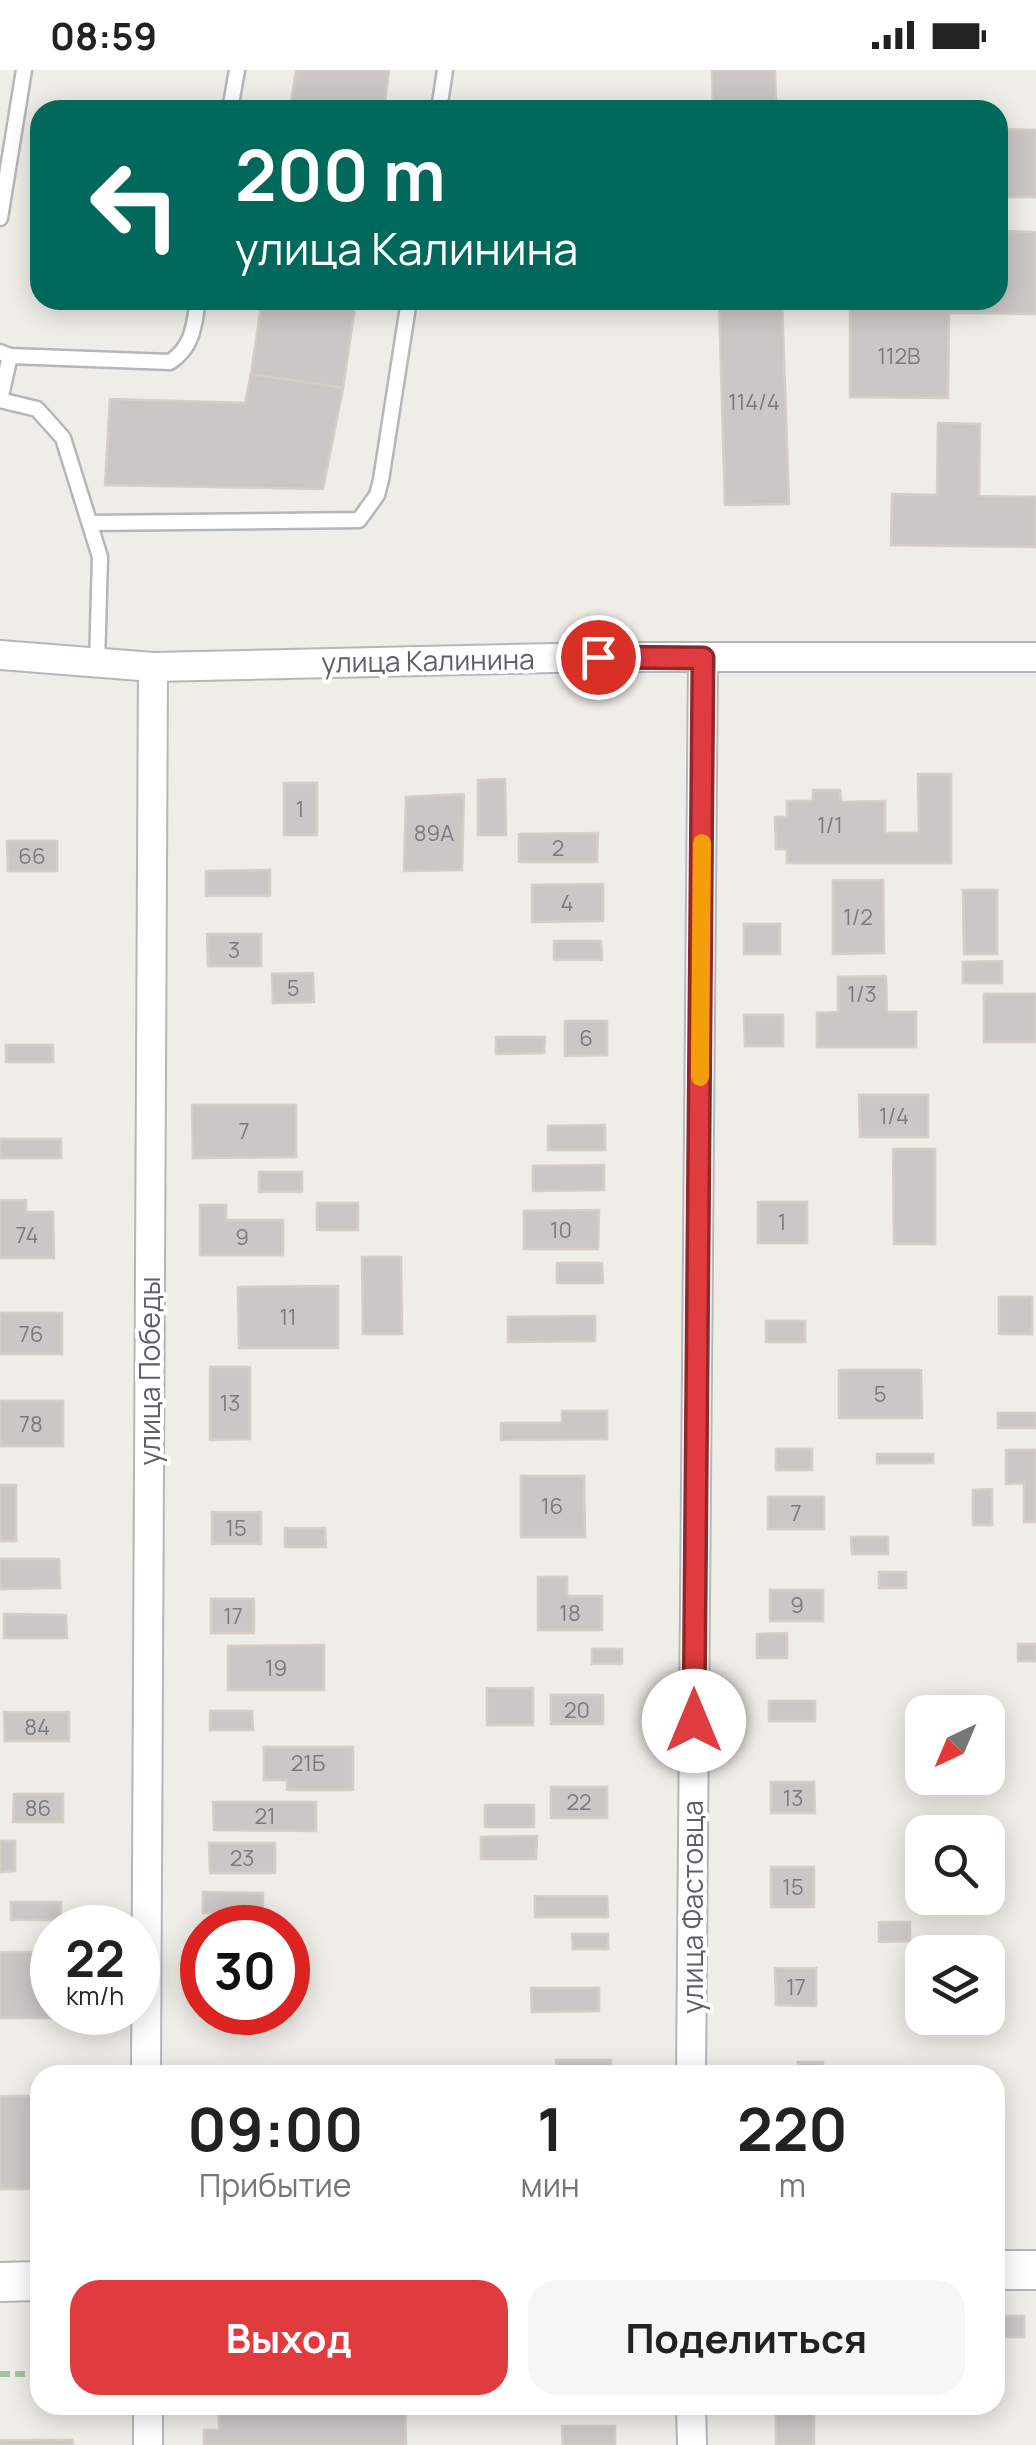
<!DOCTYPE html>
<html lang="ru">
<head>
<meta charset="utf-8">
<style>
  body { margin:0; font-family:Manrope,sans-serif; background:#f6f6f6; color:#222; height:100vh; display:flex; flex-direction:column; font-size:38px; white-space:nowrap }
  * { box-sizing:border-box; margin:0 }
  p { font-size:32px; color:#767676 }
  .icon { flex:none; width:55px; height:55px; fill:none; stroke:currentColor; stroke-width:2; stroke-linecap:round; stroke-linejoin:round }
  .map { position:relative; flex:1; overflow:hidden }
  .details { position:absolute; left:30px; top:1995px; width:975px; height:350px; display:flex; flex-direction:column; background:#fff; border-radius:30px; box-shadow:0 5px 25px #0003 }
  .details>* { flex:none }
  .hud { position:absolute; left:30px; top:30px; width:978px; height:210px; border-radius:30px; box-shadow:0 5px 25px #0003; background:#00695c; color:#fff; overflow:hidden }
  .needle { width:65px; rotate:224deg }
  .buttons { position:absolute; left:905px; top:1625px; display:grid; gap:20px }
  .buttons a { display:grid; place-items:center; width:100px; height:100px; border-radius:20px; background:#fff; box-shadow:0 5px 25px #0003; font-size:50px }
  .speed { position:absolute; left:30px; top:1835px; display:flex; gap:20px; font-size:50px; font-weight:700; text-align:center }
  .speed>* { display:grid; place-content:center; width:130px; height:130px; border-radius:50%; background:#fff; box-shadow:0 5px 25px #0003; line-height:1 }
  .speed small { font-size:25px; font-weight:400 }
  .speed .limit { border:15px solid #d22; background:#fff; color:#111 }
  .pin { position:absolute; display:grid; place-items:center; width:85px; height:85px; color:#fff; margin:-42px; border:5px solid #fff; border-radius:50%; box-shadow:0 2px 10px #0007 }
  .me { position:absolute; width:110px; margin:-55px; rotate:0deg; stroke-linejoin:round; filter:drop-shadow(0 0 8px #0008) }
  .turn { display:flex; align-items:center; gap:35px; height:210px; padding:0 40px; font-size:45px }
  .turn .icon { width:130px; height:130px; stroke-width:2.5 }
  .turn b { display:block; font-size:70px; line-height:85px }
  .eta { display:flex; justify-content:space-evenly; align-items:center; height:170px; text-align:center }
  .eta b { font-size:60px; font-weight:700; line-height:70px }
  .cta { display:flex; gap:20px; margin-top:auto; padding:20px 40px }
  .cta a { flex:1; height:115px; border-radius:30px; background:#e03c3f; color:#fff; font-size:40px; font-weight:700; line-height:115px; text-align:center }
  .cta a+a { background:#f6f6f6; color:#222 }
  .status { display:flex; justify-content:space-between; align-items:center; height:70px; padding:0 50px; background:#fff; direction:ltr }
  .status svg { height:28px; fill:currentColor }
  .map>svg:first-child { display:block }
  .building { fill:#cbc7c4; stroke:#d4cec5; stroke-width:2.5 }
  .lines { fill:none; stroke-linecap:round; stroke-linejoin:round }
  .service-casing { stroke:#b4b7ba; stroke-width:19 }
  .minor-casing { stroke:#b4b7ba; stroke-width:32 }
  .secondary-casing { stroke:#b3b6ba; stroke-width:42 }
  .path { stroke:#9ec6a6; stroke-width:6; stroke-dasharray:10 5; stroke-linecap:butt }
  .service { stroke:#fff; stroke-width:14 }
  .minor { stroke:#fff; stroke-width:28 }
  .secondary { stroke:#fff; stroke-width:38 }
  .route-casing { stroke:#922729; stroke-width:25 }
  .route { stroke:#e03c3f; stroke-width:18 }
  .slow { stroke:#f59e0b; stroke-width:18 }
  .labels { text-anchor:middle; stroke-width:8; stroke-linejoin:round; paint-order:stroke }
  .number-label { font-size:22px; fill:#797b7e }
  .street-label { font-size:28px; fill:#5e6266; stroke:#fff }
</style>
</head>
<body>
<div class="status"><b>08:59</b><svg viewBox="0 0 49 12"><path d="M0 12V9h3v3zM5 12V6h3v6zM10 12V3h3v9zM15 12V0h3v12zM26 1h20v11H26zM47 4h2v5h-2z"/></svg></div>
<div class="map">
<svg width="1036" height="2375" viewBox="0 0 1036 2375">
  <rect width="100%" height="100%" fill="#efede7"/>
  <g class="building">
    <path d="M 296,0 L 389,0 L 384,40 L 290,40 Z"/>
    <path d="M 712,0 L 775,0 L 776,40 L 713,40 Z"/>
    <path d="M 998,59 L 1036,60 L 1036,127 L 998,127 Z"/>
    <path d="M 998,161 L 1036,162 L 1036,244 L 949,243 L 948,328 L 850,327 L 850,230 L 998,230 Z"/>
    <path d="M 262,230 L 356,230 L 343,318 L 251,304 Z"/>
    <path d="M 719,230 L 782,230 L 789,434 L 725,435 Z"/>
    <path d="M 251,304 L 343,318 L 323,419 L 105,415 L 110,329 L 245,333 Z"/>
    <path d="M 938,353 L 980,354 L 979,426 L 1036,427 L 1036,477 L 891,475 L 892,424 L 937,425 Z"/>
    <path d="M 918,704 L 951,704 L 951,793 L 787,793 L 787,779 L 776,779 L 775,747 L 787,747 L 787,731 L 813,731 L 813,720 L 840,720 L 841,732 L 885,731 L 885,763 L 919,763 Z"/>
    <path d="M 505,709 L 506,765 L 478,765 L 478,710 Z"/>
    <rect x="284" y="713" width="33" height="52"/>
    <path d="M 464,724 L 462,800 L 404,801 L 406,727 Z"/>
    <path d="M 598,763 L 597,792 L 519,792 L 519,764 Z"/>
    <path d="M 7,771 L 57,771 L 57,801 L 8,801 Z"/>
    <path d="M 270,800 L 270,826 L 206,826 L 206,801 Z"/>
    <path d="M 833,810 L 883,810 L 884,883 L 833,884 Z"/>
    <path d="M 603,814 L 603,851 L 532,852 L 532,815 Z"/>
    <path d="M 963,820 L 997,820 L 997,884 L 964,884 Z"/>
    <rect x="744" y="854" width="36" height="30"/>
    <path d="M 207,864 L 261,864 L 261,896 L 208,896 Z"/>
    <path d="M 554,871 L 601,871 L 602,890 L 554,890 Z"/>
    <path d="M 1002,891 L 1002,913 L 963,913 L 963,892 Z"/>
    <path d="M 313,903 L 314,932 L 273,933 L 272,904 Z"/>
    <path d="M 886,906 L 887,942 L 916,942 L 916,977 L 817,977 L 817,943 L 838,942 L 838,907 Z"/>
    <rect x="984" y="924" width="52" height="48"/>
    <path d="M 744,945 L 783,945 L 783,976 L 745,976 Z"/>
    <path d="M 565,951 L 607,951 L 607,985 L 565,986 Z"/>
    <path d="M 496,967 L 545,967 L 544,983 L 496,984 Z"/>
    <rect x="6" y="975" width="47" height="17"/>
    <path d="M 859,1025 L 928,1025 L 928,1067 L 860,1067 Z"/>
    <path d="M 192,1035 L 296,1035 L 296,1087 L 193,1088 Z"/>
    <path d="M 605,1055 L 605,1080 L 548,1080 L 548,1056 Z"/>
    <rect x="0" y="1069" width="61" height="19"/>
    <path d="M 893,1079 L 935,1079 L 935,1174 L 894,1174 Z"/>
    <path d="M 604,1095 L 604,1120 L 533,1121 L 533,1096 Z"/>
    <rect x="259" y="1102" width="43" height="20"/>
    <path d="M 0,1130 L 26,1130 L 26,1142 L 53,1142 L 54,1188 L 0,1188 Z"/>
    <rect x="758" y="1132" width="49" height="41"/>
    <rect x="317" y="1133" width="41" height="27"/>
    <path d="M 200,1135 L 226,1135 L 226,1150 L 283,1150 L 283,1185 L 200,1185 Z"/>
    <path d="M 599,1140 L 598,1179 L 524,1179 L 524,1141 Z"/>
    <path d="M 362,1187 L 401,1187 L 402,1264 L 363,1264 Z"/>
    <path d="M 557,1193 L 602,1193 L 603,1213 L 557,1213 Z"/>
    <path d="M 338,1216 L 338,1278 L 239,1278 L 238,1217 Z"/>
    <rect x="999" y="1227" width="33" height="37"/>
    <rect x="0" y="1243" width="62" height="41"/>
    <path d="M 595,1246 L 595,1271 L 508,1272 L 508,1247 Z"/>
    <rect x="766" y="1251" width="39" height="21"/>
    <path d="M 210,1297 L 250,1297 L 250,1369 L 210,1370 Z"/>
    <path d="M 839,1300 L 921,1300 L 922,1348 L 839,1348 Z"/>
    <rect x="0" y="1331" width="63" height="45"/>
    <path d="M 562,1341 L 607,1341 L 607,1369 L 501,1370 L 501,1353 L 562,1353 Z"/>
    <rect x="998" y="1343" width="38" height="15"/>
    <rect x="776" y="1379" width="36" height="21"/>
    <path d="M 1006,1380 L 1036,1380 L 1036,1452 L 1024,1452 L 1024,1413 L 1006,1414 Z"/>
    <rect x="877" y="1384" width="56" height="9"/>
    <path d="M 521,1406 L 584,1406 L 585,1467 L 521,1467 Z"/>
    <rect x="0" y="1415" width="16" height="56"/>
    <path d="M 992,1419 L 992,1455 L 973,1455 L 973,1420 Z"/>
    <rect x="768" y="1427" width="56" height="32"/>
    <rect x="212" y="1442" width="49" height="32"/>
    <path d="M 285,1458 L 325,1458 L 326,1477 L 285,1477 Z"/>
    <path d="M 851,1467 L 888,1467 L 888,1484 L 852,1484 Z"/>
    <path d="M 0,1489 L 59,1489 L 60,1518 L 0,1519 Z"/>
    <rect x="879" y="1502" width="27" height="16"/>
    <path d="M 538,1507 L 567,1507 L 567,1526 L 602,1526 L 602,1560 L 538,1560 Z"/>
    <rect x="770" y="1520" width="53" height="31"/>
    <rect x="211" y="1529" width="43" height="34"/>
    <path d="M 4,1544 L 66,1545 L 67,1568 L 4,1568 Z"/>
    <path d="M 787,1563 L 787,1588 L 757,1588 L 757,1564 Z"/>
    <rect x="1018" y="1574" width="18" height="17"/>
    <path d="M 324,1575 L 324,1620 L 228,1620 L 228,1576 Z"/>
    <rect x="592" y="1579" width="30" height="15"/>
    <rect x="487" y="1618" width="46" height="37"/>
    <rect x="551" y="1625" width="52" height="29"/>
    <rect x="769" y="1631" width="46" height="20"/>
    <path d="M 210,1641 L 252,1641 L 253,1660 L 210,1660 Z"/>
    <path d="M 4,1642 L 69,1642 L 69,1671 L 5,1671 Z"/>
    <path d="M 264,1677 L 353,1677 L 353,1720 L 287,1720 L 287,1710 L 264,1710 Z"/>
    <path d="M 771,1712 L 814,1712 L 815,1743 L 771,1743 Z"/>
    <rect x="551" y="1717" width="56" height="31"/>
    <path d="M 14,1724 L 63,1724 L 63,1752 L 13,1752 Z"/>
    <path d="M 213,1732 L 316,1732 L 316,1761 L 214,1760 Z"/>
    <rect x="485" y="1735" width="49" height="22"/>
    <path d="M 537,1766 L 536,1789 L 481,1789 L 481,1767 Z"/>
    <path d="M 0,1771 L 15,1771 L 15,1801 L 0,1802 Z"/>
    <path d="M 209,1773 L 275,1773 L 275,1803 L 210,1803 Z"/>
    <rect x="771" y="1797" width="43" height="40"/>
    <path d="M 203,1822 L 263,1823 L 263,1843 L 203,1843 Z"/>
    <path d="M 535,1826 L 607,1826 L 608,1847 L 535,1847 Z"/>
    <rect x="11" y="1832" width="50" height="18"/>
    <path d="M 879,1852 L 910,1852 L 910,1871 L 879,1872 Z"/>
    <path d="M 572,1864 L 608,1864 L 608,1879 L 573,1879 Z"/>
    <path d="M 0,1882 L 52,1882 L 54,1948 L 0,1948 Z"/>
    <path d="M 775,1898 L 816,1898 L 816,1936 L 776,1935 Z"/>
    <path d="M 531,1918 L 599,1918 L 599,1941 L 532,1942 Z"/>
    <rect x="209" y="1942" width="43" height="10"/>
    <path d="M 556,1990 L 611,1990 L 611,2005 L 557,2005 Z"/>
    <rect x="798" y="1992" width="25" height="13"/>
    <rect x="0" y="2026" width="40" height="93"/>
    <rect x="995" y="2246" width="29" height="21"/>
    <path d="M 219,2335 L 405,2335 L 406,2375 L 204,2375 L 204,2360 L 219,2360 Z"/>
    <rect x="776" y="2343" width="38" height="32"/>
    <path d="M 562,2356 L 615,2356 L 615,2375 L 563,2375 Z"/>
    <path d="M 0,2370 L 72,2370 L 73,2375 L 0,2375 Z"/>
  </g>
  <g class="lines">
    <g class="service-casing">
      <g id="service">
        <path d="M 230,40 L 237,0"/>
        <path d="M 439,40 L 445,0"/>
        <path d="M 0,148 L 24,0"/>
        <path d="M 0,282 L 10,286 L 170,292 C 193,277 194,256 198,230"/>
        <path d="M 0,330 L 37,339 L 63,368 L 100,487 L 97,594"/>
        <path d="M 0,330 L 10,286"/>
        <path d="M 90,453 L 359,450 L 377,425 L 381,410 L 409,230"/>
      </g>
    </g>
    <g class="minor-casing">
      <g id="minor">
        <path d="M 0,585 L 153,597 L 598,587 L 1036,587"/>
        <path d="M 146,2005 L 153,597"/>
        <path d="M 691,2005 L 703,588"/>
        <path d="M 148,2335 L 148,2375"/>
        <path d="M 691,2335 L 692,2375"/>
      </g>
    </g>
    <g class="secondary-casing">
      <g id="secondary">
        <path d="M 995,2200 L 1036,2200"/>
        <path d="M 0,2212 L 40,2211"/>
      </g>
    </g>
    <path class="path" d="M 0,2304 L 40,2304"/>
    <use href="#service" class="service"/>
    <use href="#minor" class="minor"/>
    <use href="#secondary" class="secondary"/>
  </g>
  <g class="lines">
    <g class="route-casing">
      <path id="route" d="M 598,587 L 703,588 L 694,1651"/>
    </g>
    <use href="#route" class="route"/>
    <path class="slow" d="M 700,1007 L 702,773"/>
  </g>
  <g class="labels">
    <g class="number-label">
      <text x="899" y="294">112В</text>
      <text x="754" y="340">114/4</text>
      <text x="300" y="747">1</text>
      <text x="830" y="763">1/1</text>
      <text x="434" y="771">89А</text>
      <text x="558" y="786">2</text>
      <text x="32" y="794">66</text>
      <text x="567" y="841">4</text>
      <text x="858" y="855">1/2</text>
      <text x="234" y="888">3</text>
      <text x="293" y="926">5</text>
      <text x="862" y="932">1/3</text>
      <text x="586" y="976">6</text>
      <text x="894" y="1054">1/4</text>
      <text x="244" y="1069">7</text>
      <text x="782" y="1160">1</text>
      <text x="561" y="1168">10</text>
      <text x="27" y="1173">74</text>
      <text x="242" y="1175">9</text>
      <text x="288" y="1255">11</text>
      <text x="31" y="1272">76</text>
      <text x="880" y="1332">5</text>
      <text x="230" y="1341">13</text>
      <text x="31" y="1362">78</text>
      <text x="552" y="1444">16</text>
      <text x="796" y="1451">7</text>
      <text x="236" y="1466">15</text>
      <text x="797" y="1543">9</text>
      <text x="570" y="1551">18</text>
      <text x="233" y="1554">17</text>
      <text x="276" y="1606">19</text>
      <text x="577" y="1648">20</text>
      <text x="37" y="1665">84</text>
      <text x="308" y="1701">21Б</text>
      <text x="793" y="1736">13</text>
      <text x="579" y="1740">22</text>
      <text x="38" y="1746">86</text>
      <text x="265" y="1754">21</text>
      <text x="242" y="1796">23</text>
      <text x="793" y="1825">15</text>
      <text x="796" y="1925">17</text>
    </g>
    <g class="street-label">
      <text transform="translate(428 591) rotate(-1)" y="10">улица Калинина</text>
      <text transform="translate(150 1301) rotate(-90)" y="10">улица Победы</text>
      <text transform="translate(693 1837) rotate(-90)" y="10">улица Фастовца</text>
    </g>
  </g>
</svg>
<div class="buttons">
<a><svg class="needle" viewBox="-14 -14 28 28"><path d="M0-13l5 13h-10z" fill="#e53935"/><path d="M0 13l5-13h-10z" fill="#767676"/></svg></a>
<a><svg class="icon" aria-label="search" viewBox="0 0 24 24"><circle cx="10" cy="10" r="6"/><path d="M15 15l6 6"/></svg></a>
<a><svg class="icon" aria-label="layers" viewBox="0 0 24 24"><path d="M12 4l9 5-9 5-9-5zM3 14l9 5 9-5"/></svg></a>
</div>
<div class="speed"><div>22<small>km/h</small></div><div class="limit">30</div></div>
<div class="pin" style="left:598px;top:587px;background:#d93025"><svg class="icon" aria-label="arrive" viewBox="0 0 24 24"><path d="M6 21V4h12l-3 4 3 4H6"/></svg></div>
<svg class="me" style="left:694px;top:1651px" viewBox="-20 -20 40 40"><circle r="19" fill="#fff"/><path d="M0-13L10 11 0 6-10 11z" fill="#e03c3f"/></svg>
<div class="hud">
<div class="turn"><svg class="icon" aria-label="left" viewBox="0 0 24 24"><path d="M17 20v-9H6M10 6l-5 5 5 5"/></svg><div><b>200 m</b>улица Калинина</div></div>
</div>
<section class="details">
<div class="eta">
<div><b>09:00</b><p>Прибытие</p></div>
<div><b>1</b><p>мин</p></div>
<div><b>220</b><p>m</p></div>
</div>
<div class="cta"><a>Выход</a><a>Поделиться</a></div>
</section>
</div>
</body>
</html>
